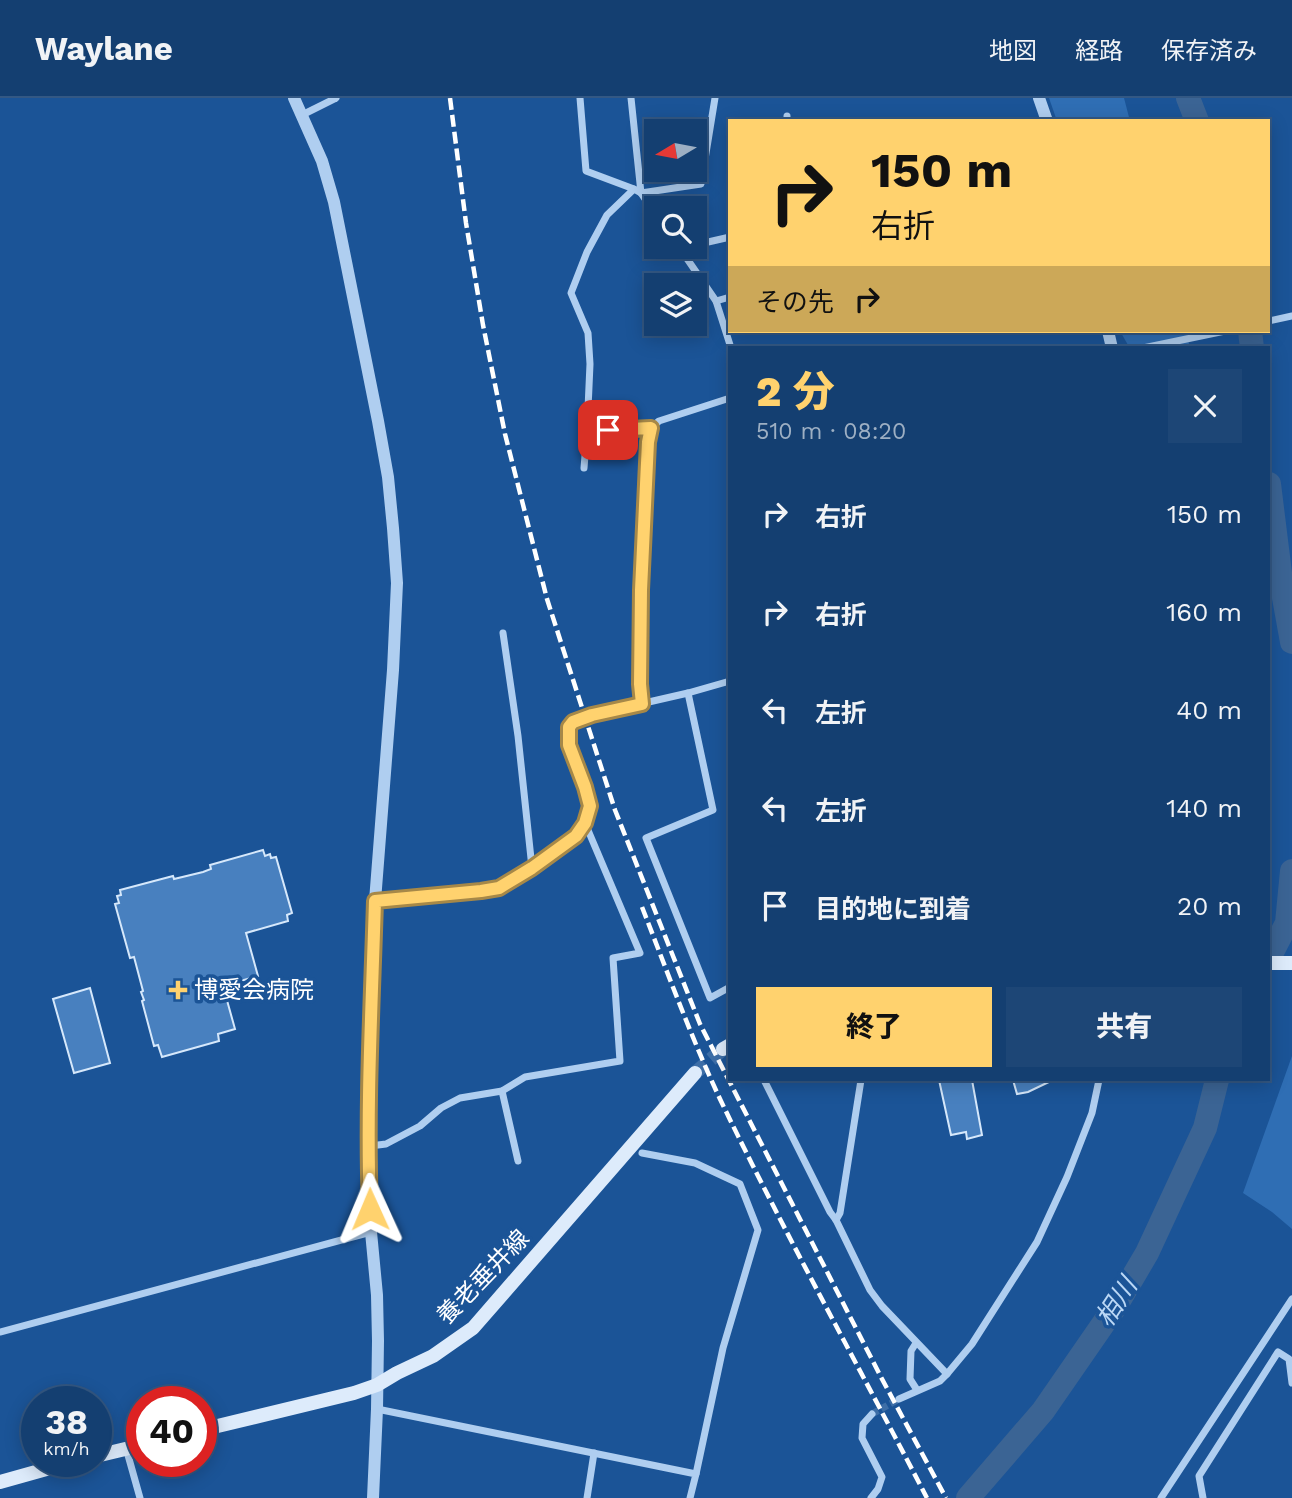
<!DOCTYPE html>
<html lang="ja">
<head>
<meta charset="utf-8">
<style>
  body { margin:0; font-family:"Work Sans","Noto Sans JP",sans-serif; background:#1d4676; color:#f1f3f6; height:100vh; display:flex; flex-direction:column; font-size:26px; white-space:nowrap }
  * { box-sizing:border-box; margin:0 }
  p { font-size:23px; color:#9dafc3 }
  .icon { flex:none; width:38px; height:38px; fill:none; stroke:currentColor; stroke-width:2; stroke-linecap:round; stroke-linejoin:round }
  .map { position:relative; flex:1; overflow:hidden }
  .side { position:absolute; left:728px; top:248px; width:542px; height:735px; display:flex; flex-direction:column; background:#143f71; border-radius:0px; box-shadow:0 4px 18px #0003,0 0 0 2px #335884 }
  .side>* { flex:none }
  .banner { position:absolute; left:728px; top:21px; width:542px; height:214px; border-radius:0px; box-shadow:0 4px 18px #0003,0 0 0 2px #335884; background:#ffd26e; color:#111; overflow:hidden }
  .needle { width:46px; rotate:260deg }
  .fabs { position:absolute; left:644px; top:21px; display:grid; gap:14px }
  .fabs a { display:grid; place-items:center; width:63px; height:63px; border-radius:0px; background:#143f71; box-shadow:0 4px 18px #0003,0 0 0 2px #335884; font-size:35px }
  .speed { position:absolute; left:21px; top:1288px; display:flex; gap:14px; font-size:35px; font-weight:700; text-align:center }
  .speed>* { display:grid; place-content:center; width:91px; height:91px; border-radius:50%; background:#143f71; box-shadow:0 4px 18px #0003,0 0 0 2px #335884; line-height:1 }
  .speed small { font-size:18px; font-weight:400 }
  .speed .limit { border:10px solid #d22; background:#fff; color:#111 }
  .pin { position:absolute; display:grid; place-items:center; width:60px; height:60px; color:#fff; margin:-30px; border-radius:14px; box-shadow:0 4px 10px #0006 }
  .me { position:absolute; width:77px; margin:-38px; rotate:359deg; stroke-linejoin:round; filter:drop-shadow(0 0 5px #0008) }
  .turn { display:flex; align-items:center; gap:24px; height:147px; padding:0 28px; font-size:32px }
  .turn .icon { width:91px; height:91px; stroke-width:2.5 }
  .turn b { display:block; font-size:49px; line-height:60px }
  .then { display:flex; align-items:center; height:66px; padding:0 28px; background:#0003; gap:14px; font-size:26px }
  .round { display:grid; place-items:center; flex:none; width:74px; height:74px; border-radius:0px; background:#1d4676 }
  .head { display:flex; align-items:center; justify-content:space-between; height:119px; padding:0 28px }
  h1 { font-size:42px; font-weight:800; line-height:52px; color:#ffd26e }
  .action { display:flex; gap:14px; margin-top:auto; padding:14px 28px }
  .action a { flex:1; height:80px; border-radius:0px; background:#ffd26e; color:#111; font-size:28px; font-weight:800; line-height:80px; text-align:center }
  .action a+a { background:#1d4676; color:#f1f3f6 }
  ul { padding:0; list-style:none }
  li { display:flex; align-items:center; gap:21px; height:98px; padding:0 28px }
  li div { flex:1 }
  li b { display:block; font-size:26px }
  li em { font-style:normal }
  header { display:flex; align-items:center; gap:42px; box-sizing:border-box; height:98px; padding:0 35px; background:#143f71; border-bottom:2px solid #335884 }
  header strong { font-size:33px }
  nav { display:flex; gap:38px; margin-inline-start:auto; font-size:24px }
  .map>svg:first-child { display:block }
  .green { fill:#2f6eb4 }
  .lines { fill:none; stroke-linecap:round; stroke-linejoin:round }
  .river { stroke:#3b6494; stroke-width:24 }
  .building { fill:#4880bf; stroke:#d6e8fb; stroke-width:2 }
  .minor-tunnel { stroke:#3d6ea7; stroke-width:7; stroke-dasharray:7 3.5; stroke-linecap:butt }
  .secondary-tunnel { stroke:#3d6ea7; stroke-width:14; stroke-dasharray:14 7; stroke-linecap:butt }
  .minor { stroke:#afcef0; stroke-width:7 }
  .tertiary { stroke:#afcef0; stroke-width:12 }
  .secondary { stroke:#ddebfb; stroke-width:14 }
  .rail { stroke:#fff; stroke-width:4.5; stroke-dasharray:12 5; stroke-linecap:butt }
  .route-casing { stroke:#a68848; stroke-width:18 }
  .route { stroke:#ffd26e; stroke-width:12 }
  .poi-dot { fill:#ffd26e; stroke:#1b5497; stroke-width:2.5 }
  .labels { text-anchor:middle; stroke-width:7; stroke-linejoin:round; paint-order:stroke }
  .poi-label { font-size:24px; fill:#fff; stroke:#1b5497; text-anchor:start }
  .street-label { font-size:24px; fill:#fff; stroke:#1b5497 }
  .water-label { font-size:26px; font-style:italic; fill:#bbd8f6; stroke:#1b5497 }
</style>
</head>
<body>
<header>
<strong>Waylane</strong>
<nav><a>地図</a><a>経路</a><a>保存済み</a></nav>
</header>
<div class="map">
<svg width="1292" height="1400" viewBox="0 0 1292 1400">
  <rect width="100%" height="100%" fill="#1b5497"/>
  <g class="green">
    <path d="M 1049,0 L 1124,0 L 1130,23 L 1057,23 Z"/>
    <path d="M 1120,233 L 1186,233 L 1190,250 L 1159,250 L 1128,247 Z"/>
    <path d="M 1292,958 L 1292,1131 L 1272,1114 L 1243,1095 Z"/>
  </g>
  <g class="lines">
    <g class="river">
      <path d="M 1188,0 L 1197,23"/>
      <path d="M 1250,233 L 1252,250"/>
      <path d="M 1269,386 L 1281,483 L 1292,544"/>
      <path d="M 1269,860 L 1287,825 L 1292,773"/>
      <path d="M 968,1400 L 1043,1313 L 1117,1206 L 1147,1155 L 1205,1030 L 1217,982"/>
    </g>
  </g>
  <g class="building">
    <path d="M 263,752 L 265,758 L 270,756 L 271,760 L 276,759 L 292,815 L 287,817 L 288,823 L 246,835 L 258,878 L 223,888 L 235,931 L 218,936 L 219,943 L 162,959 L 158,947 L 154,948 L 142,903 L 144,902 L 141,894 L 143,893 L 134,859 L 130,860 L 115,806 L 119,805 L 117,798 L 121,797 L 120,792 L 173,778 L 174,781 L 203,774 L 211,771 L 210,767 Z"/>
    <path d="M 90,890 L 110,965 L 74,975 L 53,901 Z"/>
    <path d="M 939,982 L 972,982 L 982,1037 L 967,1041 L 966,1034 L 951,1037 Z"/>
    <path d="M 1013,982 L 1053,982 L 1028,994 L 1017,996 Z"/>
  </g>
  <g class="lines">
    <path class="minor-tunnel" d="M 872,1316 L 899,1301"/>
    <path class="secondary-tunnel" d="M 695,975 L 723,951"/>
    <g class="minor">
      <path d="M 580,0 L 586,73 L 634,91"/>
      <path d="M 631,0 L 641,95 L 656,117"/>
      <path d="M 302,17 L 336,0"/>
      <path d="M 787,18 L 787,23"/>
      <path d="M 695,147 L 730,139"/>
      <path d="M 679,149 L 716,203 L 731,250"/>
      <path d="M 716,203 L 730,199"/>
      <path d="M 1269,223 L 1292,218"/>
      <path d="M 1143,250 L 1225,233"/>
      <path d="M 587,333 L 590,266 L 588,235 L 571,195 L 587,154 L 607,117 L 634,91 L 641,95 L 701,86 L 715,0"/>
      <path d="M 584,370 L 587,333 L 651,330"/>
      <path d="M 503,535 L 518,638 L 532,770"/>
      <path d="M 688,595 L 713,712 L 646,740 L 710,900 L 730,889"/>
      <path d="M 642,605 L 640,586 L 641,492 L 648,344 L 651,330 L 659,323 L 730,300"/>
      <path d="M 375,803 L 481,793 L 499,790 L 576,738 L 585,725 L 589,708 L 585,689 L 569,647 L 569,630 L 573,624 L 592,617 L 688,595 L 730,583"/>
      <path d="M 764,982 L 830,1114 L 836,1122 L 870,1192 L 882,1208 L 947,1276"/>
      <path d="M 502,993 L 518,1063"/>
      <path d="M 370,1048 L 386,1046 L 420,1028 L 441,1010 L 460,1000 L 502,993 L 525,979 L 620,963 L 613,860 L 640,855 L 585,725"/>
      <path d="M 642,1055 L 695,1065 L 740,1086 L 758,1132 L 723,1250 L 696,1376"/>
      <path d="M 836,1122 L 840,1115 L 861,982"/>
      <path d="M 0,1234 L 371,1134"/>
      <path d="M 916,1245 L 911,1253 L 910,1281 L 917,1292"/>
      <path d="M 899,1301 L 940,1283 L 947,1276 L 972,1246 L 1037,1144 L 1067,1079 L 1092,1015 L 1099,982"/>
      <path d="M 377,1311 L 696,1376 L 690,1400"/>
      <path d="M 126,1350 L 140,1400"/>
      <path d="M 587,1400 L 594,1355"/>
      <path d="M 871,1400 L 878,1391 L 882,1379 L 862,1340 L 863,1326 L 872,1316"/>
      <path d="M 1161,1400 L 1292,1201"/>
      <path d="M 1203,1400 L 1199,1378 L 1278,1254 L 1289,1261 L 1292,1285"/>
    </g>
    <g class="tertiary">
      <path d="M 294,0 L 322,63 L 334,104 L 378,323 L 388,379 L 393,430 L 397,485 L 393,572 L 375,803 L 374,888 L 370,961 L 369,1087 L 371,1134 L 377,1197 L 378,1243 L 377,1311 L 373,1400"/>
      <path d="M 1039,0 L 1047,23"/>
      <path d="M 1108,233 L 1112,250"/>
    </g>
    <g class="secondary">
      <path d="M 1269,865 L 1292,865"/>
      <path d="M 723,951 L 730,947"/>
      <path d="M 201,1332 L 354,1295 L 377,1287 L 397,1275 L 433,1258 L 473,1230 L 695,975"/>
      <path d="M 96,1358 L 142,1347"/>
      <path d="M 0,1384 L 75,1363"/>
    </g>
    <g class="rail">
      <path d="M 450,0 L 466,125 L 483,227 L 505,336 L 547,501 L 615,712 L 700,926 L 882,1281 L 946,1400"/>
      <path d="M 642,809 C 667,873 691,939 720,1001 C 785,1136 858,1267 927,1400"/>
    </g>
  </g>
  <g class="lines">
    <g class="route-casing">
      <path id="route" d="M 370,1111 C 366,1009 372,905 375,803 L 481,793 L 499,790 L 532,770 L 576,738 L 585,725 L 590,708 L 585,689 L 569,647 L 569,629 L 573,624 L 592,617 L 642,606 L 640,586 L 641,492 L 648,344 L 651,330 L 608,332"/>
    </g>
    <use href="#route" class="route"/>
  </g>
  <path class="poi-dot" d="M174.5 881.5h7v7h7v7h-7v7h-7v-7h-7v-7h7z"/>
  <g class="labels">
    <g class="poi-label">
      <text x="194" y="900">博愛会病院</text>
    </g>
    <g class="street-label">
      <text transform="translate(483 1179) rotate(-46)" y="8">養老垂井線</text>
    </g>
    <g class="water-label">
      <text transform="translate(1116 1204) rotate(-57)" y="9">相川</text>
    </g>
  </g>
</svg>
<div class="fabs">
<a><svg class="needle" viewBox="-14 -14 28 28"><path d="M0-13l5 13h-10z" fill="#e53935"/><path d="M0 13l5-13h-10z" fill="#9dafc3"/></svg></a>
<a><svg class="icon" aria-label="search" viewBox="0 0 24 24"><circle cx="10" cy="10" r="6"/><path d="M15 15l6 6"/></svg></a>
<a><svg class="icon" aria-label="layers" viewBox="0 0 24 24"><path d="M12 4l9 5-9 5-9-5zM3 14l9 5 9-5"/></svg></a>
</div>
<div class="speed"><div>38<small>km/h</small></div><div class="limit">40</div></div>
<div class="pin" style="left:608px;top:332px;background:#d93025"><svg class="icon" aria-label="arrive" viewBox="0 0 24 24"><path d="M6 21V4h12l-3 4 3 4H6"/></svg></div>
<svg class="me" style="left:370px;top:1111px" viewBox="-20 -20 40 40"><path d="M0-17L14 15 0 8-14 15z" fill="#ffd26e" stroke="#fff" stroke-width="4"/></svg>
<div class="banner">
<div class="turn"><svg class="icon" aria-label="right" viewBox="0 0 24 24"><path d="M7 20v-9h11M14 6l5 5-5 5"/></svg><div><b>150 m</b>右折</div></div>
<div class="then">その先<svg class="icon" aria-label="right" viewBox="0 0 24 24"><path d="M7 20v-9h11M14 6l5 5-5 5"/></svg></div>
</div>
<section class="side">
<div class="head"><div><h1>2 分</h1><p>510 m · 08:20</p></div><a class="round"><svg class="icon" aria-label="close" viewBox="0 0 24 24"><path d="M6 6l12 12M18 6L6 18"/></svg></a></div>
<ul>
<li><svg class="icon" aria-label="right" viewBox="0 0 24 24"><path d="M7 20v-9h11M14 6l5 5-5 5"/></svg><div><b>右折</b></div><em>150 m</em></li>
<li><svg class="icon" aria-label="right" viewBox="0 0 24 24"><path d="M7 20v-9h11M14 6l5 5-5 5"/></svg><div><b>右折</b></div><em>160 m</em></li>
<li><svg class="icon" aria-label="left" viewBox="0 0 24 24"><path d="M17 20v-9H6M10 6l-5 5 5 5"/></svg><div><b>左折</b></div><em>40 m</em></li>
<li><svg class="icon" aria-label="left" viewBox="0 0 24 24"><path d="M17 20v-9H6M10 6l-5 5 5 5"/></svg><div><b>左折</b></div><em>140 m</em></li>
<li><svg class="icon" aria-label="arrive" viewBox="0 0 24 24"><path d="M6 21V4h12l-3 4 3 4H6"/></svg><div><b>目的地に到着</b></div><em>20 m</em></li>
</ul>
<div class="action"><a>終了</a><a>共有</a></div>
</section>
</div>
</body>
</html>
